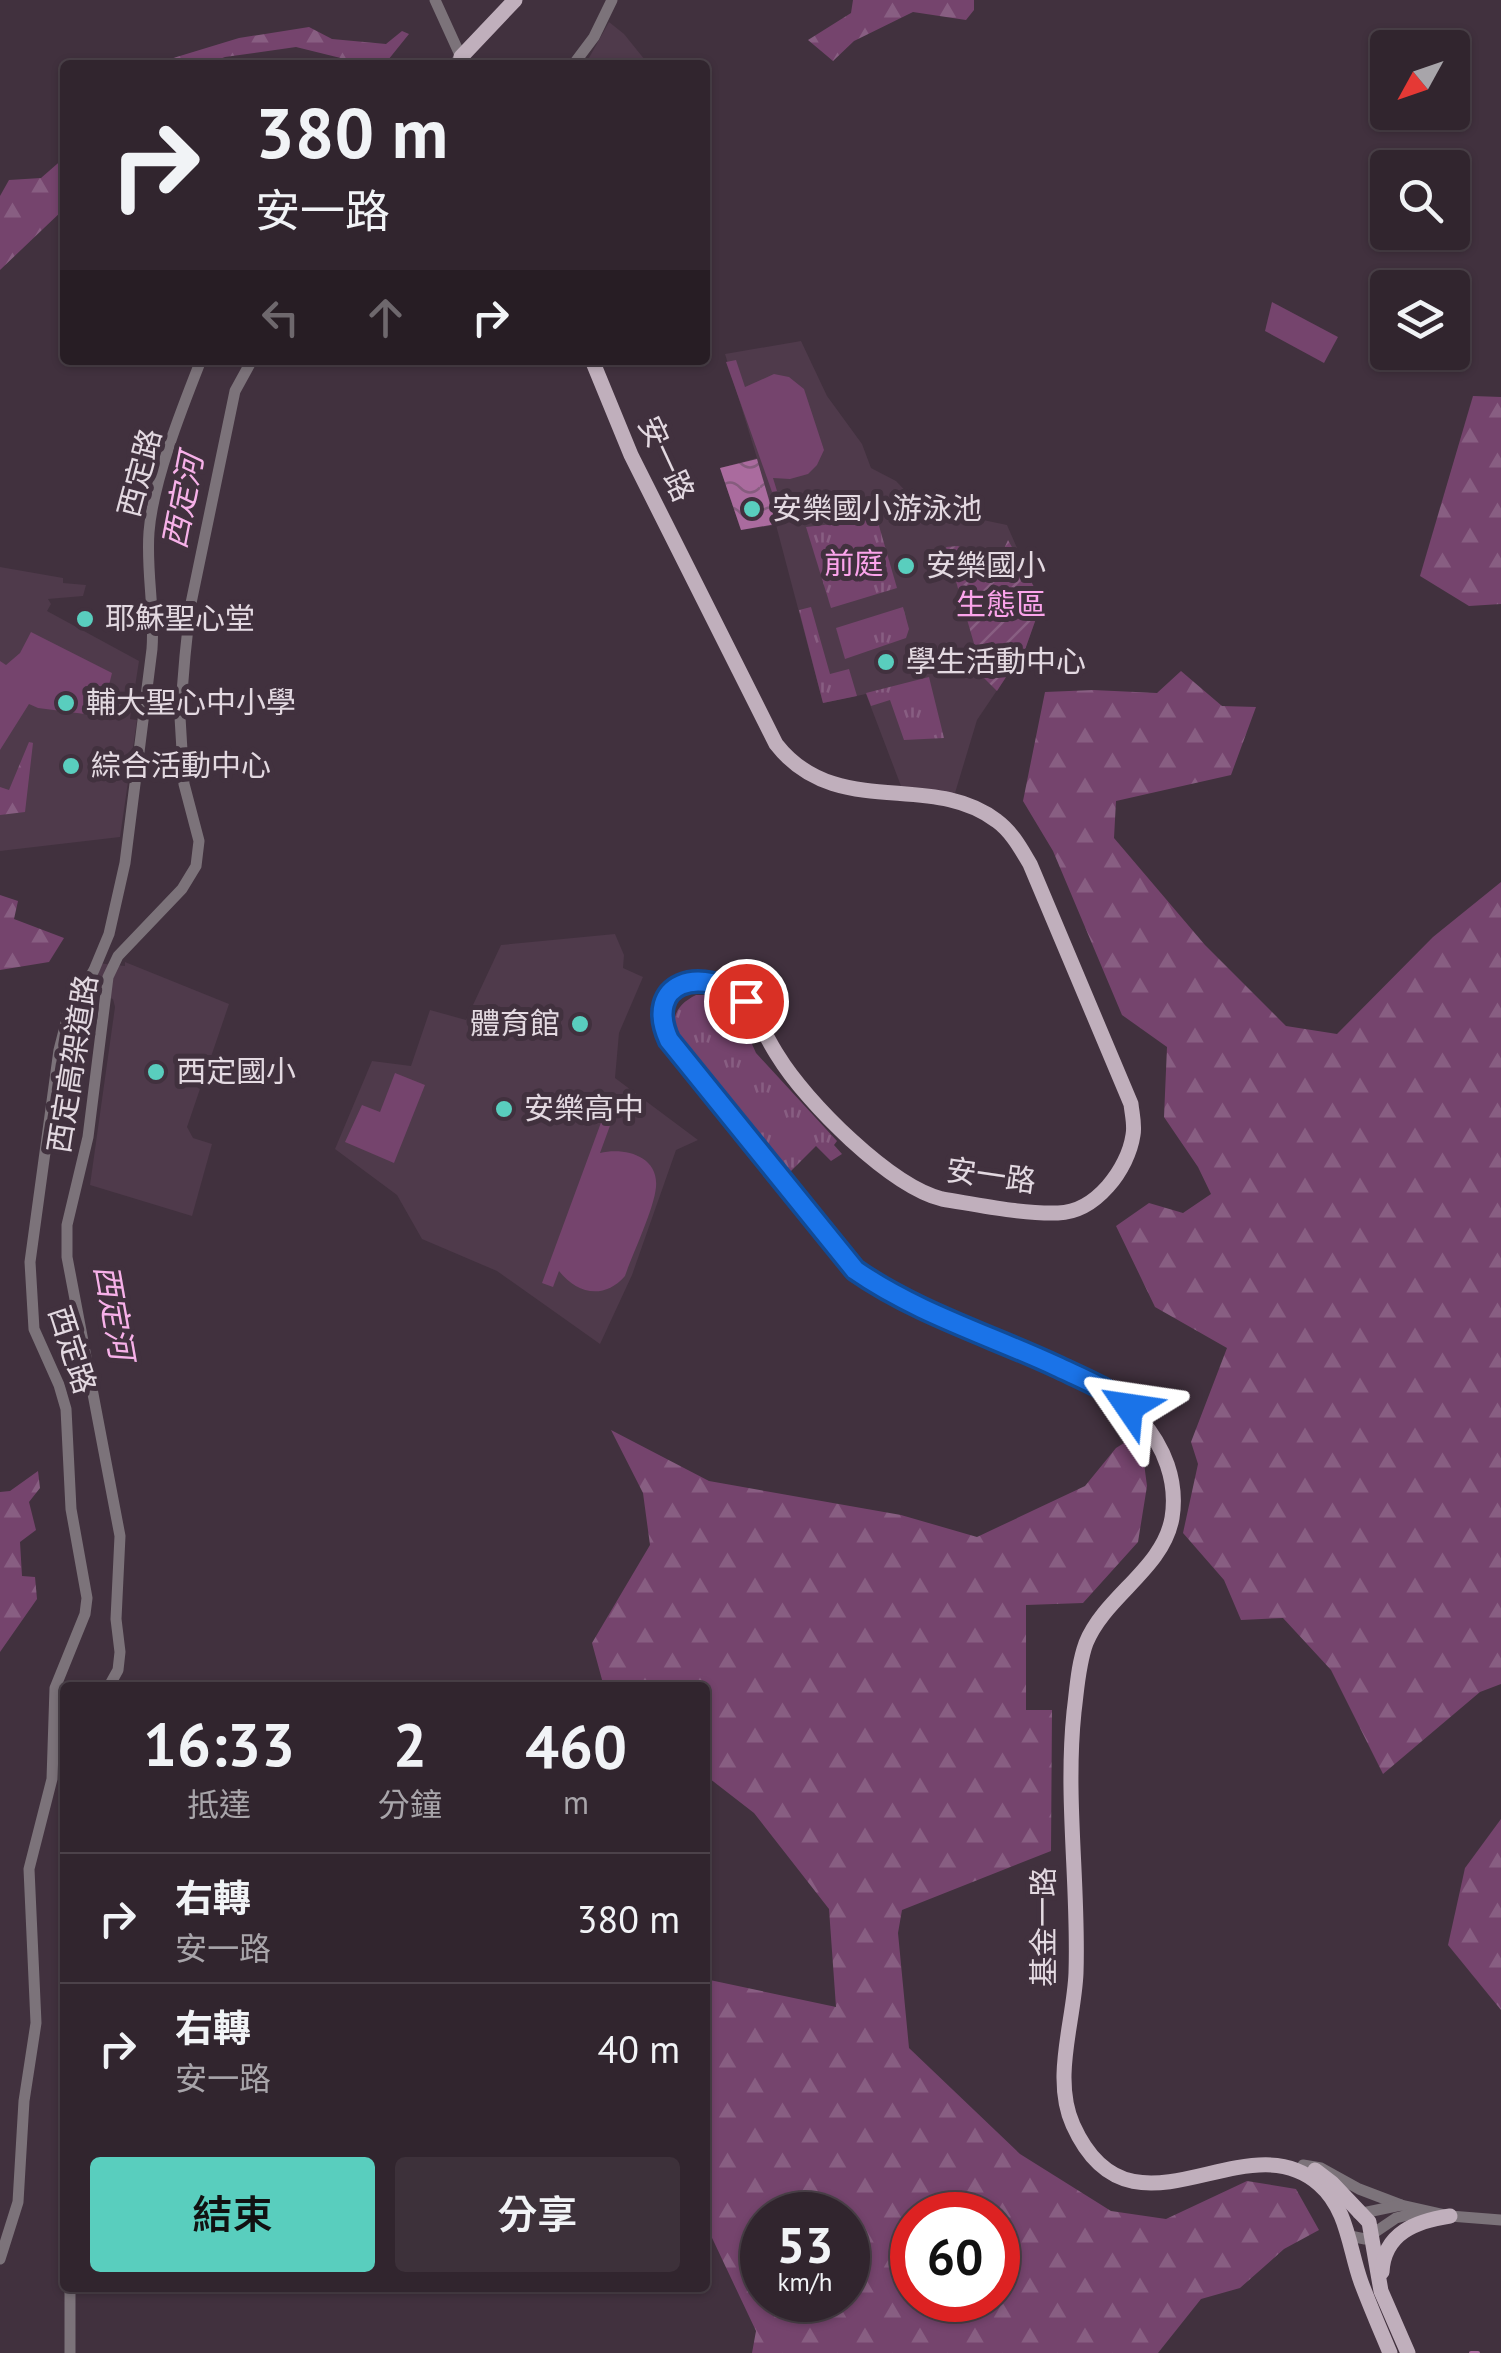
<!DOCTYPE html>
<html lang="zh-TW">
<head>
<meta charset="utf-8">
<style>
  body { margin:0; font-family:"PT Sans","Noto Sans TC",sans-serif; background:#3d313a; color:#f1f3f6; height:100vh; display:flex; flex-direction:column; font-size:38px; white-space:nowrap }
  * { box-sizing:border-box; margin:0 }
  p { font-size:32px; color:#a8a5aa }
  .icon { flex:none; width:55px; height:55px; fill:none; stroke:currentColor; stroke-width:2; stroke-linecap:round; stroke-linejoin:round }
  .map { position:relative; flex:1; overflow:hidden }
  .drawer { position:absolute; left:60px; top:1682px; width:650px; height:610px; display:flex; flex-direction:column; background:#31252e; border-radius:10px; box-shadow:0 2px 8px #0004,0 0 0 2px #4c424a }
  .drawer>* { flex:none }
  .banner { position:absolute; left:60px; top:60px; width:650px; height:305px; border-radius:10px; box-shadow:0 2px 8px #0004,0 0 0 2px #4c424a; background:#31252e; color:#f1f3f6; overflow:hidden }
  .needle { width:65px; rotate:230deg }
  .tools { position:absolute; left:1370px; top:30px; display:grid; gap:20px }
  .tools a { display:grid; place-items:center; width:100px; height:100px; border-radius:10px; background:#31252e; box-shadow:0 2px 8px #0004,0 0 0 2px #4c424a; font-size:50px }
  .speed { position:absolute; left:740px; top:2192px; display:flex; gap:20px; font-size:50px; font-weight:700; text-align:center }
  .speed>* { display:grid; place-content:center; width:130px; height:130px; border-radius:50%; background:#31252e; box-shadow:0 2px 8px #0004,0 0 0 2px #4c424a; line-height:1 }
  .speed small { font-size:25px; font-weight:400 }
  .speed .limit { border:15px solid #d22; background:#fff; color:#111 }
  .pin { position:absolute; display:grid; place-items:center; width:85px; height:85px; color:#fff; margin:-42px; border:5px solid #fff; border-radius:50%; box-shadow:0 2px 10px #0007 }
  .me { position:absolute; width:110px; margin:-55px; rotate:302deg; stroke-linejoin:round; filter:drop-shadow(0 0 8px #0008) }
  .turn { display:flex; align-items:center; gap:35px; height:210px; padding:0 30px; font-size:45px }
  .turn .icon { width:130px; height:130px; stroke-width:2.5 }
  .turn b { display:block; font-size:70px; line-height:85px }
  .lanes { display:flex; align-items:center; height:95px; padding:0 30px; background:#0003; justify-content:center; gap:50px; direction:ltr }
  .lanes .off { opacity:.35 }
  .eta { display:flex; justify-content:space-evenly; align-items:center; height:170px; text-align:center }
  .eta b { font-size:60px; font-weight:600; line-height:70px }
  .button { display:flex; gap:20px; margin-top:auto; padding:20px 30px }
  .button a { flex:1; height:115px; border-radius:10px; background:#59cebe; color:#111; font-size:40px; font-weight:600; line-height:115px; text-align:center }
  .button a+a { background:#3d313a; color:#f1f3f6 }
  ul { padding:0; list-style:none }
  li { display:flex; align-items:center; gap:30px; height:130px; padding:0 30px; border-top:2px solid #4c424a }
  li div { flex:1 }
  li b { display:block; font-size:38px }
  li em { font-style:normal }
  .map>svg:first-child { display:block }
  .built { fill:#4f3a4b }
  .grass { fill:#75446d }
  .forest { fill:url(#forest-firs); fill-rule:evenodd }
  .park { fill:url(#park-tufts) }
  .garden { fill:url(#garden-furrows) }
  .water { fill:url(#water-waves) }
  .lines { fill:none; stroke-linecap:round; stroke-linejoin:round }
  .stream { stroke:#aa6b9e; stroke-width:4 }
  .minor { stroke:#7c737a; stroke-width:11 }
  .major { stroke:#c0afbc; stroke-width:15 }
  .route-casing { stroke:#114b97; stroke-width:25 }
  .route { stroke:#1a73e8; stroke-width:18 }
  .poi-dot { fill:#59cebe; stroke:#41313e; stroke-width:4 }
  .labels { text-anchor:middle; stroke-width:10; stroke-linejoin:round; paint-order:stroke }
  .street-label { font-size:30px; fill:#e3d9e1; stroke:#41313e }
  .poi-label { font-size:30px; fill:#e3d9e1; stroke:#41313e; text-anchor:start }
  .park-label { font-size:30px; fill:#fba4eb; stroke:#41313e }
  .water-label { font-size:32px; font-style:italic; fill:#f7b1e9; stroke:#41313e }
</style>
</head>
<body>
<div class="map">
<svg width="1501" height="2353" viewBox="0 0 1501 2353">
  <defs>
    <pattern id="forest-firs" width="22" height="20" patternUnits="userSpaceOnUse" patternTransform="scale(2.5)"><rect width="22" height="20" fill="#75446d"/><path d="M5 1l3.5 6h-7zM16 11l3.5 6h-7z" fill="#885e82"/></pattern>
    <pattern id="park-tufts" width="24" height="20" patternUnits="userSpaceOnUse" patternTransform="scale(2.5)"><rect width="24" height="20" fill="#75446d"/><path d="M3 7l-1-3M5 7V3M7 7l1-3M15 17l-1-3M17 17v-4M19 17l1-3" fill="none" stroke="#885e82"/></pattern>
    <pattern id="garden-furrows" width="10" height="10" patternUnits="userSpaceOnUse" patternTransform="scale(2.5)"><rect width="10" height="10" fill="#75446d"/><path d="M-1 1l2-2M0 10L10 0M9 11l2-2" fill="none" stroke="#885e82"/></pattern>
    <pattern id="water-waves" width="16" height="10" patternUnits="userSpaceOnUse" patternTransform="scale(2.5)"><rect width="16" height="10" fill="#aa6b9e"/><path d="M0 5q4-4 8 0t8 0" fill="none" stroke="#865c7e"/></pattern>
  </defs>
  <rect width="100%" height="100%" fill="#41313e"/>
  <g class="built">
    <path d="M 609,22 L 624,34 L 649,65 L 585,65 Z"/>
    <path d="M 801,341 L 827,396 L 862,444 L 871,468 L 896,481 L 921,507 L 1007,525 L 1034,587 L 1038,613 L 1016,675 L 1008,674 L 977,720 L 955,793 L 901,786 L 866,694 L 823,703 L 776,525 L 741,530 L 720,468 L 757,458 L 725,354 Z"/>
    <path d="M 0,567 L 63,578 L 63,583 L 86,585 L 83,596 L 48,599 L 51,604 L 47,611 L 139,661 L 130,719 L 137,720 L 120,837 L 0,851 Z"/>
    <path d="M 615,934 L 624,955 L 623,968 L 643,977 L 619,1033 L 615,1078 L 698,1140 L 676,1150 L 632,1275 L 600,1344 L 497,1271 L 422,1239 L 397,1195 L 335,1149 L 372,1061 L 411,1066 L 430,1010 L 466,1020 L 501,945 Z"/>
    <path d="M 125,962 L 229,1004 L 187,1127 L 193,1138 L 212,1144 L 192,1216 L 90,1185 L 115,1007 L 113,999 L 83,989 L 97,963 L 125,966 Z"/>
  </g>
  <g class="grass">
    <path d="M 1272,302 L 1338,337 L 1324,363 L 1265,331 Z"/>
    <path d="M 736,360 L 745,387 L 774,374 L 789,377 L 804,389 L 824,450 L 817,465 L 808,474 L 790,479 L 773,478 L 777,491 L 772,492 L 726,362 Z"/>
    <path d="M 31,632 L 112,673 L 105,701 L 110,702 L 108,717 L 38,708 L 29,704 L 0,750 L 0,661 L 6,665 L 20,653 Z"/>
    <path d="M 395,1073 L 425,1085 L 394,1163 L 345,1142 L 362,1105 L 380,1112 Z"/>
    <path d="M 606,1109 L 615,1112 L 600,1153 C 623,1147 659,1155 656,1187 C 654,1209 633,1253 625,1276 C 604,1300 577,1294 559,1271 L 553,1287 L 542,1283 Z"/>
  </g>
  <g class="forest">
    <path d="M 853,0 L 974,0 L 974,10 L 966,20 L 913,12 L 854,41 L 833,61 L 808,40 L 851,13 Z"/>
    <path d="M 309,27 L 332,39 L 386,44 L 402,31 L 409,34 L 384,65 L 369,65 L 296,47 L 225,57 L 204,65 L 162,65 L 170,59 L 239,38 Z"/>
    <path d="M 65,157 L 65,208 L 0,270 L 0,196 L 9,180 L 41,178 Z"/>
    <path d="M 1473,396 L 1501,397 L 1501,604 L 1469,606 L 1420,576 Z"/>
    <path d="M 1181,671 L 1222,706 L 1256,707 L 1231,775 L 1116,801 L 1114,838 L 1205,945 L 1286,1026 L 1337,1034 L 1433,937 L 1501,882 L 1501,1684 L 1480,1692 L 1383,1774 L 1331,1670 L 1283,1618 L 1241,1620 L 1224,1580 L 1183,1533 L 1198,1464 L 1191,1442 L 1227,1348 L 1155,1307 L 1116,1226 L 1149,1203 L 1183,1213 L 1211,1194 L 1198,1167 L 1164,1117 L 1167,1047 L 1122,1015 L 1053,851 L 1023,801 L 1045,692 L 1093,690 L 1157,693 Z"/>
    <path d="M 29,742 L 33,743 L 25,812 L 0,815 L 0,787 L 9,790 Z"/>
    <path d="M 0,895 L 18,901 L 14,919 L 64,938 L 49,962 L 0,970 Z"/>
    <path d="M 611,1430 L 709,1481 L 901,1515 L 977,1537 L 1085,1486 L 1116,1448 L 1140,1433 L 1147,1486 L 1138,1542 L 1083,1603 L 1026,1605 L 1026,1710 L 1052,1710 L 1051,1851 L 902,1910 L 898,1933 L 909,2048 L 1020,2154 L 1111,2211 L 1166,2219 L 1247,2181 L 1296,2189 L 1319,2230 L 1284,2249 L 1240,2288 L 1201,2299 L 1158,2353 L 752,2353 L 756,2331 L 705,2223 L 705,1979 L 836,2007 L 829,1909 L 754,1813 L 705,1775 L 705,1688 L 604,1687 L 592,1643 L 650,1545 L 643,1493 ZM 762,2215 L 848,2215 L 848,2300 L 762,2300 ZM 912,2215 L 998,2215 L 998,2300 L 912,2300 Z"/>
    <path d="M 38,1471 L 40,1488 L 29,1502 L 36,1530 L 20,1542 L 22,1576 L 35,1577 L 37,1599 L 0,1652 L 0,1492 L 10,1491 Z"/>
    <path d="M 1501,1819 L 1501,2010 L 1448,1945 L 1465,1868 Z"/>
  </g>
  <g class="park">
    <path d="M 877,519 L 897,588 L 831,608 L 806,527 Z"/>
    <path d="M 811,607 L 830,674 L 849,669 L 857,696 L 823,703 L 799,610 Z"/>
    <path d="M 903,607 L 909,629 L 906,638 L 845,659 L 836,628 Z"/>
    <path d="M 929,677 L 944,738 L 904,740 L 890,700 L 871,706 L 866,693 Z"/>
    <path d="M 696,995 L 711,995 L 743,1024 L 756,1053 L 837,1141 L 834,1145 L 842,1154 L 831,1161 L 816,1146 L 789,1173 L 674,1028 C 673,1011 682,1002 696,995 Z"/>
  </g>
  <path class="garden" d="M 1008,540 L 1034,587 L 1038,613 L 1016,675 L 1008,674 L 997,691 L 984,678 L 946,547 L 958,546 L 997,564 Z"/>
  <path class="water" d="M 757,459 L 776,524 L 741,530 L 720,468 Z"/>
  <g class="lines">
    <path class="stream" d="M 1471,2353 L 1478,2353"/>
    <g class="minor">
      <path d="M 435,0 L 461,57 L 453,65"/>
      <path d="M 573,65 L 594,37 L 612,0"/>
      <path d="M 108,1688 L 118,1670 L 120,1652 L 116,1619 L 120,1536 L 67,1257 L 67,1225 L 88,1137 L 108,977 L 118,956 L 182,889 L 196,866 L 199,841 L 184,784 L 180,717 L 185,656 L 190,608 L 235,391 L 252,360"/>
      <path d="M 1303,2165 L 1321,2168 L 1359,2189 L 1401,2205"/>
      <path d="M 1358,2214 L 1401,2205 L 1450,2216 L 1501,2220"/>
      <path d="M 1350,2236 L 1365,2239 L 1396,2218 L 1423,2211"/>
      <path d="M 0,2259 L 18,2202 L 24,2101 L 36,2023 L 29,1869 L 52,1779 L 55,1688 L 85,1614 L 87,1598 L 71,1509 L 66,1409 L 59,1385 L 34,1329 L 30,1262 L 59,1050 L 68,1015 L 94,970 L 109,934 L 125,863 L 152,649 C 155,610 146,571 149,532 C 153,481 182,408 201,360"/>
      <path d="M 70,2288 L 70,2353"/>
    </g>
    <g class="major">
      <path d="M 465,65 L 461,57 L 515,0"/>
      <path d="M 592,360 L 631,455 L 776,744 C 836,821 931,770 997,821 C 1012,832 1021,849 1030,864 L 1131,1104 C 1132,1114 1135,1125 1133,1135 C 1128,1169 1096,1212 1058,1213 C 1021,1214 979,1205 942,1199 C 890,1186 806,1102 778,1056 C 764,1035 755,1008 736,992 C 716,976 684,972 669,997 C 660,1012 662,1025 669,1040 L 855,1270 C 915,1312 990,1335 1056,1366 C 1087,1381 1117,1392 1140,1419 C 1164,1446 1178,1481 1172,1518 C 1163,1569 1105,1596 1086,1643 C 1078,1665 1077,1689 1074,1712 C 1065,1799 1079,1886 1076,1973 C 1074,2022 1052,2078 1073,2125 C 1131,2254 1244,2118 1319,2184 C 1348,2209 1349,2249 1361,2282 C 1370,2306 1380,2329 1390,2353"/>
      <path d="M 1315,2170 L 1332,2183 L 1369,2222 L 1381,2291 L 1408,2353"/>
      <path d="M 1382,2272 C 1384,2233 1416,2221 1450,2216"/>
    </g>
  </g>
  <g class="lines">
    <g class="route-casing">
      <path id="route" d="M 746,1001 C 701,963 643,983 669,1040 L 855,1270 C 915,1312 989,1335 1056,1366 C 1081,1378 1108,1388 1129,1407"/>
    </g>
    <use href="#route" class="route"/>
  </g>
  <g class="poi-dot">
    <circle cx="752" cy="509" r="10"/>
    <circle cx="906" cy="566" r="10"/>
    <circle cx="85" cy="619" r="10"/>
    <circle cx="886" cy="662" r="10"/>
    <circle cx="66" cy="703" r="10"/>
    <circle cx="71" cy="766" r="10"/>
    <circle cx="580" cy="1024" r="10"/>
    <circle cx="156" cy="1072" r="10"/>
    <circle cx="504" cy="1109" r="10"/>
  </g>
  <g class="labels">
    <g class="street-label">
      <text transform="translate(666 459) rotate(65)" y="10">安一路</text>
      <text transform="translate(140 473) rotate(-75)" y="10">西定路</text>
      <text transform="translate(73 1064) rotate(-81)" y="10">西定高架道路</text>
      <text transform="translate(991 1176) rotate(8)" y="10">安一路</text>
      <text transform="translate(72 1350) rotate(72)" y="10">西定路</text>
      <text transform="translate(1044 1927) rotate(-90)" y="10">基金一路</text>
    </g>
    <g class="poi-label">
      <text x="772" y="519">安樂國小游泳池</text>
      <text x="926" y="576">安樂國小</text>
      <text x="105" y="629">耶穌聖心堂</text>
      <text x="906" y="672">學生活動中心</text>
      <text x="86" y="713">輔大聖心中小學</text>
      <text x="91" y="776">綜合活動中心</text>
      <text x="560" y="1034" text-anchor="end">體育館</text>
      <text x="176" y="1082">西定國小</text>
      <text x="524" y="1119">安樂高中</text>
    </g>
    <g class="park-label">
      <text x="854" y="574">前庭</text>
      <text x="1001" y="615">生態區</text>
    </g>
    <g class="water-label">
      <text transform="translate(183 501) rotate(-79)" y="11">西定河</text>
      <text transform="translate(114 1312) rotate(80)" y="11">西定河</text>
    </g>
  </g>
</svg>
<div class="tools">
<a><svg class="needle" viewBox="-14 -14 28 28"><path d="M0-13l5 13h-10z" fill="#e53935"/><path d="M0 13l5-13h-10z" fill="#a8a5aa"/></svg></a>
<a><svg class="icon" aria-label="search" viewBox="0 0 24 24"><circle cx="10" cy="10" r="6"/><path d="M15 15l6 6"/></svg></a>
<a><svg class="icon" aria-label="layers" viewBox="0 0 24 24"><path d="M12 4l9 5-9 5-9-5zM3 14l9 5 9-5"/></svg></a>
</div>
<div class="speed"><div>53<small>km/h</small></div><div class="limit">60</div></div>
<div class="pin" style="left:746px;top:1001px;background:#d93025"><svg class="icon" aria-label="arrive" viewBox="0 0 24 24"><path d="M6 21V4h12l-3 4 3 4H6"/></svg></div>
<svg class="me" style="left:1129px;top:1407px" viewBox="-20 -20 40 40"><path d="M0-17L14 15 0 8-14 15z" fill="#1a73e8" stroke="#fff" stroke-width="4"/></svg>
<div class="banner">
<div class="turn"><svg class="icon" aria-label="right" viewBox="0 0 24 24"><path d="M7 20v-9h11M14 6l5 5-5 5"/></svg><div><b>380 m</b>安一路</div></div>
<div class="lanes"><svg class="icon off" aria-label="left" viewBox="0 0 24 24"><path d="M17 20v-9H6M10 6l-5 5 5 5"/></svg><svg class="icon off" aria-label="ahead" viewBox="0 0 24 24"><path d="M12 20V5M6 11l6-6 6 6"/></svg><svg class="icon" aria-label="right" viewBox="0 0 24 24"><path d="M7 20v-9h11M14 6l5 5-5 5"/></svg></div>
</div>
<section class="drawer">
<div class="eta">
<div><b>16:33</b><p>抵達</p></div>
<div><b>2</b><p>分鐘</p></div>
<div><b>460</b><p>m</p></div>
</div>
<ul>
<li><svg class="icon" aria-label="right" viewBox="0 0 24 24"><path d="M7 20v-9h11M14 6l5 5-5 5"/></svg><div><b>右轉</b><p>安一路</p></div><em>380 m</em></li>
<li><svg class="icon" aria-label="right" viewBox="0 0 24 24"><path d="M7 20v-9h11M14 6l5 5-5 5"/></svg><div><b>右轉</b><p>安一路</p></div><em>40 m</em></li>
</ul>
<div class="button"><a>結束</a><a>分享</a></div>
</section>
</div>
</body>
</html>
